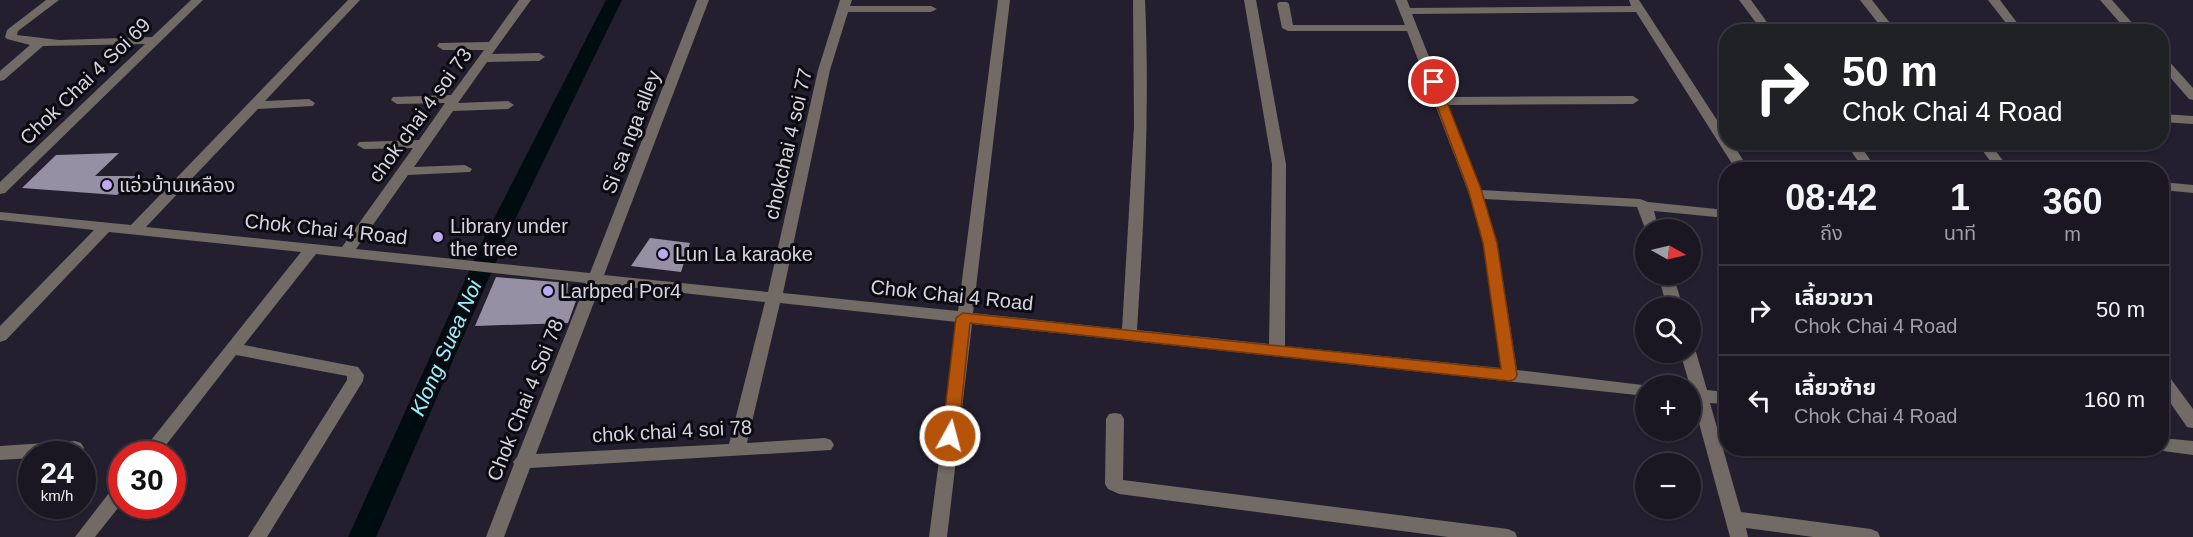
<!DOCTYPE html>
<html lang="th">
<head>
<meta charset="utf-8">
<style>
  body { margin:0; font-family:Arial,"Noto Sans Thai",sans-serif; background:#272430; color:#f1f3f6; height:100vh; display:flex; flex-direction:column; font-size:22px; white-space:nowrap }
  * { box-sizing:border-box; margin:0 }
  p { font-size:20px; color:#9f9fa6 }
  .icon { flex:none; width:33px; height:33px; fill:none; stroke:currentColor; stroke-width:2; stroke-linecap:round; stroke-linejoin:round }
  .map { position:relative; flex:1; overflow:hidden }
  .sheet { position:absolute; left:1719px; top:162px; width:450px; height:294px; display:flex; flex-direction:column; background:#1a1723; border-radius:24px; box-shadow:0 2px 4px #0004,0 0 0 2px #383641 }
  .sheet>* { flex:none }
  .top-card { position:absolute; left:1719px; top:24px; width:450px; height:126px; border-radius:24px; box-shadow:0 2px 4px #0004,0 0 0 2px #383641; background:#202124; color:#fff; overflow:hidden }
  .needle { width:39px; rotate:98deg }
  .tools { position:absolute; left:1635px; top:219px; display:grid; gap:12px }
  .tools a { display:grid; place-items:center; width:66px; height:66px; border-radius:50%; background:#1a1723; box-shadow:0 2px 4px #0004,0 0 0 2px #383641; font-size:30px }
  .speed { position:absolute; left:18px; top:441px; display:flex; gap:12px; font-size:30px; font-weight:700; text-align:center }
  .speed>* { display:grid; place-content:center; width:78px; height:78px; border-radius:50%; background:#1a1723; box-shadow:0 2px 4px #0004,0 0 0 2px #383641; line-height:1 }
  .speed small { font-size:15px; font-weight:400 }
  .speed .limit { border:9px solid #d22; background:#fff; color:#111 }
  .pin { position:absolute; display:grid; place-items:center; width:51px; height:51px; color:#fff; margin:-26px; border:3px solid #fff; border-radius:50%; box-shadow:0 2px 6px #0007 }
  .me { position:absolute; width:66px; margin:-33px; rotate:7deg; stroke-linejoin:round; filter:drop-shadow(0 0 4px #0008) }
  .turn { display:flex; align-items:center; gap:21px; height:126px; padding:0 24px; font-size:27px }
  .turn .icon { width:78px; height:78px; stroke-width:2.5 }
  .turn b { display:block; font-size:42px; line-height:51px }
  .eta { display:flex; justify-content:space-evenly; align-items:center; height:102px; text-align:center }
  .eta b { font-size:36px; font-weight:700; line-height:42px }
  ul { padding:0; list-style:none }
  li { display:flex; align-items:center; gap:18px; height:90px; padding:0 24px; border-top:2px solid #383641 }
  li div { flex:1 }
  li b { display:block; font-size:22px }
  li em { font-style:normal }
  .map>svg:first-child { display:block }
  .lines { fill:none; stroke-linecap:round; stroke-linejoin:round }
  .canal { fill:#000d10; fill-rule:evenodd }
  .building { fill:#9690a5 }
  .minor { fill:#726a64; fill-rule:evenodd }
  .route { fill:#b45309; stroke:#753606; stroke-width:1.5 }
  .poi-dot { fill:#bea9f5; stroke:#0c0a11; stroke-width:2 }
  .labels { text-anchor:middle; stroke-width:6; stroke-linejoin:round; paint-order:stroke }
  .street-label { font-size:20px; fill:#d5d3dd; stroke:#0c0a11 }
  .poi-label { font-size:20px; fill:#d5d3dd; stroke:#0c0a11; text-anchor:start }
  .water-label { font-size:21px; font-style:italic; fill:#9bf0fb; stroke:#0c0a11 }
</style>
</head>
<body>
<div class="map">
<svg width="2193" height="537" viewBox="0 0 2193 537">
  <rect width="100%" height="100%" fill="#231f2f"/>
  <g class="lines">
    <path class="canal" d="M 606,0 L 622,0 L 509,232 L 376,537 L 348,537 L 487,232 Z"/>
  </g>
  <g class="building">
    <path d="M 119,153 L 95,176 L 136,176 L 117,195 L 22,188 L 56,155 Z"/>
    <path d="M 650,238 L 690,243 L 681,272 L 631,266 Z"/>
    <path d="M 496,277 L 568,283 L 567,300 L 577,298 L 568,323 L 475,326 Z"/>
  </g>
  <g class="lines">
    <g class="minor">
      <path d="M 46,0 L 59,0 L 18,31 L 17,35 L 59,40 L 152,37 L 191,0 L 203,0 L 5,193 L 0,194 L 0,182 L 145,44 L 43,46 L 4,80 L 0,81 L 0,71 L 30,45 L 7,39 L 5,37 L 7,30 Z"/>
      <path d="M 348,0 L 360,0 L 265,101 L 309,99 L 315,103 L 313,106 L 258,109 L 146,227 L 342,247 L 413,148 L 364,149 L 357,145 L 359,142 L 419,140 L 445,103 L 397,104 L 391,100 L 393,97 L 451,95 L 484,50 L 443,50 L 437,46 L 439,43 L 489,42 L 519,0 L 531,0 L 492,54 L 539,53 L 545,57 L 539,61 L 487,62 L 458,103 L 508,101 L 514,105 L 508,109 L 453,111 L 414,167 L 465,165 L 472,169 L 470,172 L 408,175 L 356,249 L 590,273 L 697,0 L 709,0 L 604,275 L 768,292 L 818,70 L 840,0 L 852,0 L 850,6 L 931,6 L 937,9 L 931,12 L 848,12 L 830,70 L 783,293 L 958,311 L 998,0 L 1010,0 L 973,313 L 1122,329 L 1134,126 L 1133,0 L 1145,0 C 1150,110 1144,220 1137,330 L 1269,344 L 1272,164 L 1244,0 L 1256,0 L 1286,164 L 1285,346 L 1501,368 L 1483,243 L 1469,194 L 1407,31 L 1288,31 L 1282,28 L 1277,4 L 1279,2 L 1287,2 L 1289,4 L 1293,25 L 1405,25 L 1395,0 L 1407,0 L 1410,8 L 1631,6 L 1629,0 L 1639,0 L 1726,134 L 1726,142 L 1732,142 L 1749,170 L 1736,170 L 1636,12 L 1412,14 L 1445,97 L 1633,96 L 1639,100 L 1633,104 L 1448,105 L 1481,190 L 1640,199 L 1648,202 L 1726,210 L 1726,218 L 1654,211 L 1659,230 L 1646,231 L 1637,207 L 1484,199 L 1497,243 L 1517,370 L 1651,386 L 1646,386 L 1646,396 L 972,324 L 947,537 L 929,537 L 957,322 L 780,303 L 747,443 L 825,438 L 831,440 L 834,445 L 831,450 L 530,468 L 504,537 L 486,537 L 514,464 L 513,462 L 517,457 L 586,283 L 316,254 L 244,345 L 358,367 L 364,375 L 363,381 L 267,537 L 248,537 L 347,380 L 347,376 L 236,355 L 159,454 L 140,454 L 301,252 L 109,232 L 6,340 L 0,342 L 0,326 L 94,230 L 0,220 L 0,212 L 131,225 ZM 601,284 L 765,302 L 729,444 L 536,454 Z"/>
      <path d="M 1739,0 L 1751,0 L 1774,32 L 1763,32 Z"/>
      <path d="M 1860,0 L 1872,0 L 1897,32 L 1885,32 Z"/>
      <path d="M 1988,0 L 2000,0 L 2024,32 L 2013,32 Z"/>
      <path d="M 2100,0 L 2112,0 L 2140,32 L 2128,32 Z"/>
      <path d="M 2162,57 L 2166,58 L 2193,88 L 2193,100 L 2189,99 L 2162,68 Z"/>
      <path d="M 2162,114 L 2193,116 L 2193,124 L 2162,122 Z"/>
      <path d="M 1845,142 L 1858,142 L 1877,170 L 1864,170 Z"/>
      <path d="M 1976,142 L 1989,142 L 2010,170 L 1997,170 Z"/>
      <path d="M 2162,182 L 2193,185 L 2193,193 L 2162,190 Z"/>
      <path d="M 1658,274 L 1673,274 L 1683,308 L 1667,308 Z"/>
      <path d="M 1690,347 L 1696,352 L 1707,390 L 1726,392 L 1726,404 L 1710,403 L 1741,512 L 1871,529 L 1878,532 L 1880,537 L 1813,537 L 1746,528 L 1748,537 L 1730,537 L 1693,401 L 1690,400 L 1690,386 L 1680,352 L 1690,352 Z"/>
      <path d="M 2162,373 L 2168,375 L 2193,409 L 2193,428 L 2187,427 L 2162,391 Z"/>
      <path d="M 1115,413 L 1121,414 L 1124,419 L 1123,480 L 1508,529 L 1515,532 L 1517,537 L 1448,537 L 1119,494 L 1108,489 L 1105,484 L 1106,419 L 1109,414 Z"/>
      <path d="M 2162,438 L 2193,441 L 2193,455 L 2156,450 L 2162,448 Z"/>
      <path d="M 75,441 L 81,443 L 84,448 L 81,453 L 32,454 L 32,458 L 0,460 L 0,446 Z"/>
      <path d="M 122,482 L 122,503 L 95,537 L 75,537 L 116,484 Z"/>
    </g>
  </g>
  <path class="route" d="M 1434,79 L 1439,82 L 1481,189 L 1497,243 L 1517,375 L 1515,379 L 1510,381 L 970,323 L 958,436 L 955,440 L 944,440 L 942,436 L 956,318 L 963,313 L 1501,369 L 1483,243 L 1468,189 L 1428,82 Z"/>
  <g class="poi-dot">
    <circle cx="107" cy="185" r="6"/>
    <circle cx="438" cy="237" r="6"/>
    <circle cx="663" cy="254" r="6"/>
    <circle cx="548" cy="291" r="6"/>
  </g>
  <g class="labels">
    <g class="street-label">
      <text transform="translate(85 81) rotate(-44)" y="7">Chok Chai 4 Soi 69</text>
      <text transform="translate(420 115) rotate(-54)" y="7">chok chai 4 soi 73</text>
      <text transform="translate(631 132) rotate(-69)" y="7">Si sa nga alley</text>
      <text transform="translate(788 144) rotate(-77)" y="7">chokchai 4 soi 77</text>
      <text transform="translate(326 229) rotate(6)" y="7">Chok Chai 4 Road</text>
      <text transform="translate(952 295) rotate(6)" y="7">Chok Chai 4 Road</text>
      <text transform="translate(525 400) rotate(-68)" y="7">Chok Chai 4 Soi 78</text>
      <text transform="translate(672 431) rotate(-3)" y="7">chok chai 4 soi 78</text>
    </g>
    <g class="poi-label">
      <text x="119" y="192">แอ่วบ้านเหลือง</text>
      <text x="450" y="233">Library under<tspan x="450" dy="23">the tree</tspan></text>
      <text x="675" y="261">Lun La karaoke</text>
      <text x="560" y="298">Larbped Por4</text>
    </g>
    <g class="water-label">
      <text transform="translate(446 348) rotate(-66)" y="7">Klong Suea Noi</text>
    </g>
  </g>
</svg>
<div class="tools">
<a><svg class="needle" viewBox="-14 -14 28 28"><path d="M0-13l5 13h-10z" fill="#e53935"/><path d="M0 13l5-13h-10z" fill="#9f9fa6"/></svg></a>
<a><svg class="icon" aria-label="search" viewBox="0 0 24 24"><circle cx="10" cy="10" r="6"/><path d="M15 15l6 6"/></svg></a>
<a>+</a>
<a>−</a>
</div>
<div class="speed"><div>24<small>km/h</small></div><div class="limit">30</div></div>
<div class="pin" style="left:1434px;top:82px;background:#d93025"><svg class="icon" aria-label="arrive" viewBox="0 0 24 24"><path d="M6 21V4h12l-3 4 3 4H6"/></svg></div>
<svg class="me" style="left:950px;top:436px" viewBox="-20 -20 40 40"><circle r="17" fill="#b45309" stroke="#fff" stroke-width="3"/><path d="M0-11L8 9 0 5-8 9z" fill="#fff"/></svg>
<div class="top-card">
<div class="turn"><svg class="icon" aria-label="right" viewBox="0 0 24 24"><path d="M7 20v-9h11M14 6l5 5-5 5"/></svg><div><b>50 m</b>Chok Chai 4 Road</div></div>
</div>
<section class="sheet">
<div class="eta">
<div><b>08:42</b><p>ถึง</p></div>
<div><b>1</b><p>นาที</p></div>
<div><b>360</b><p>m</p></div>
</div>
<ul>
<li><svg class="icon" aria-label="right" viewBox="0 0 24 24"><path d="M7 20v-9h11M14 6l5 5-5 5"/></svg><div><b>เลี้ยวขวา</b><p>Chok Chai 4 Road</p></div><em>50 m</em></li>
<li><svg class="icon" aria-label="left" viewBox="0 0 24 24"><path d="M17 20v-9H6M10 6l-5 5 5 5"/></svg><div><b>เลี้ยวซ้าย</b><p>Chok Chai 4 Road</p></div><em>160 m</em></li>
</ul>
</section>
</div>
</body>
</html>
